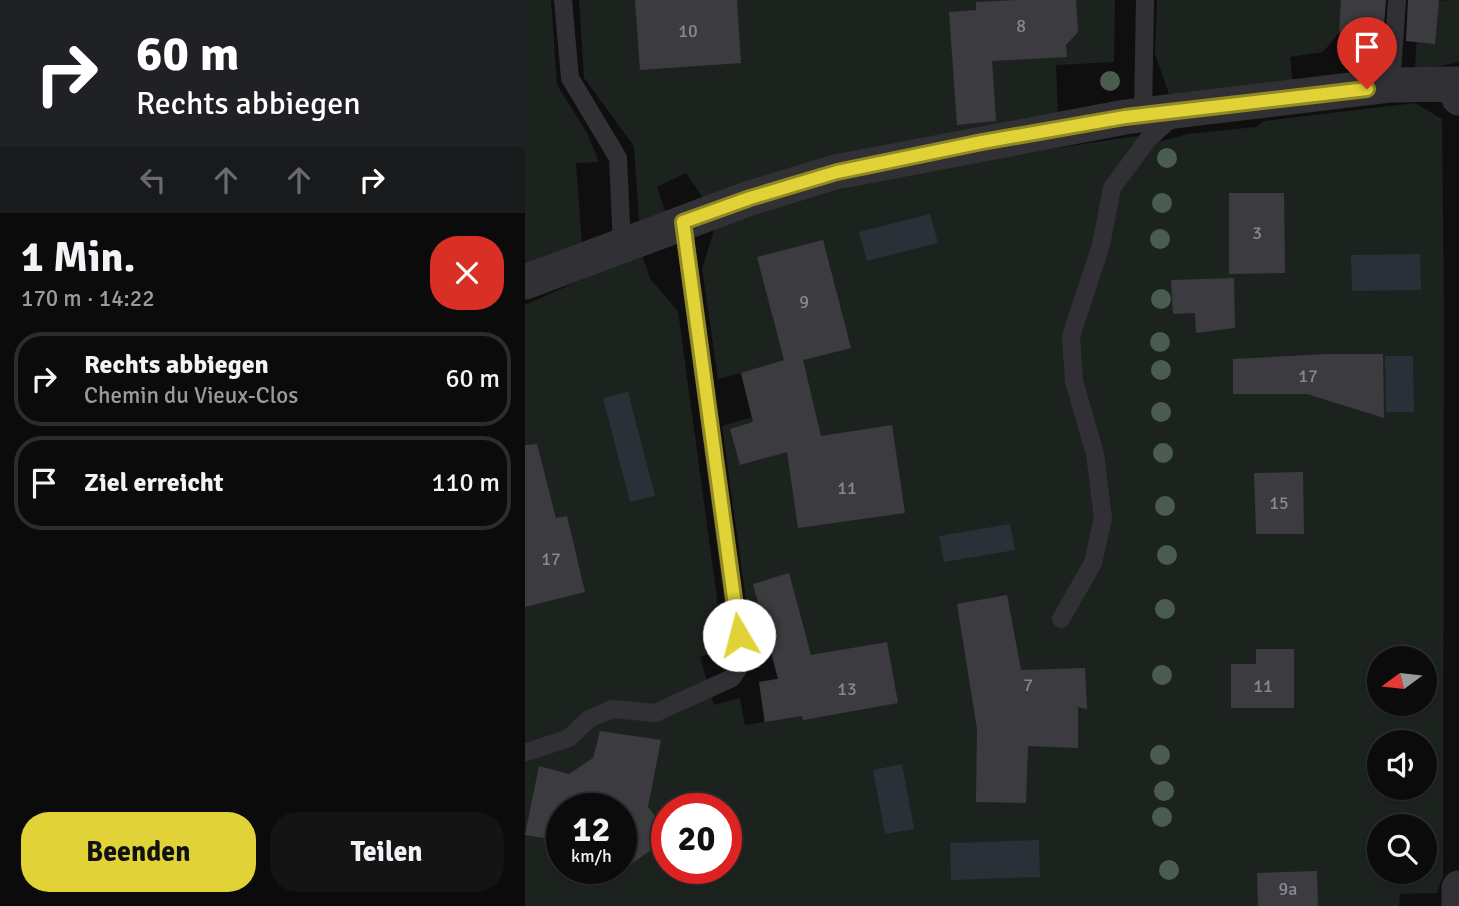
<!DOCTYPE html>
<html lang="de">
<head>
<meta charset="utf-8">
<style>
  body { margin:0; font-family:Signika,sans-serif; background:#151415; color:#f1f3f6; height:100vh; display:flex; flex-direction:column; font-size:26px; white-space:nowrap }
  * { box-sizing:border-box; margin:0 }
  p { font-size:23px; color:#9a9b9d }
  .icon { flex:none; width:38px; height:38px; fill:none; stroke:currentColor; stroke-width:2; stroke-linecap:round; stroke-linejoin:round }
  .map { position:relative; flex:1; overflow:hidden }
  .drawer { display:flex; flex-direction:column; background:#0c0b0c; width:525px }
  .drawer>* { flex:none }
  .hud { background:#202124; color:#fff; overflow:hidden }
  .needle { width:46px; rotate:255deg }
  .controls { position:absolute; left:842px; top:646px; display:grid; gap:14px }
  .controls a { display:grid; place-items:center; width:70px; height:70px; border-radius:50%; background:#0c0b0c; box-shadow:0 2px 5px #0004,0 0 0 2px #2c2b2d; font-size:35px }
  .speed { position:absolute; left:21px; top:793px; display:flex; gap:14px; font-size:35px; font-weight:700; text-align:center }
  .speed>* { display:grid; place-content:center; width:91px; height:91px; border-radius:50%; background:#0c0b0c; box-shadow:0 2px 5px #0004,0 0 0 2px #2c2b2d; line-height:1 }
  .speed small { font-size:18px; font-weight:400 }
  .speed .limit { border:10px solid #d22; background:#fff; color:#111 }
  .pin { position:absolute; display:grid; place-items:center; width:60px; height:60px; color:#fff; margin:-72px -30px; border-radius:50% 50% 50% 0; rotate:-45deg; box-shadow:0 0 7px #0007 }
  .pin .icon { rotate:45deg }
  .me { position:absolute; width:77px; margin:-38px; rotate:352deg; stroke-linejoin:round; filter:drop-shadow(0 0 5px #0008) }
  .turn { display:flex; align-items:center; gap:24px; height:147px; padding:0 21px; font-size:32px }
  .turn .icon { width:91px; height:91px; stroke-width:2.5 }
  .turn b { display:block; font-size:49px; line-height:60px }
  .lanes { display:flex; align-items:center; height:66px; padding:0 21px; background:#0003; justify-content:center; gap:35px; direction:ltr }
  .lanes .off { opacity:.35 }
  .round { display:grid; place-items:center; flex:none; width:74px; height:74px; border-radius:28px; background:#151415 }
  .head { display:flex; align-items:center; justify-content:space-between; height:119px; padding:0 21px }
  h1 { font-size:42px; font-weight:800; line-height:52px }
  .action { display:flex; gap:14px; margin-top:auto; padding:14px 21px }
  .action a { flex:1; height:80px; border-radius:28px; background:#e1d337; color:#111; font-size:28px; font-weight:800; line-height:80px; text-align:center }
  .action a+a { background:#151415; color:#f1f3f6 }
  ul { padding:0; list-style:none }
  li { display:flex; align-items:center; gap:21px; height:94px; margin:0 14px 10px; padding:0 7px; border:4px solid #2c2b2d; border-radius:28px }
  li div { flex:1 }
  li b { display:block; font-size:26px }
  li em { font-style:normal }
  main { display:flex; flex:1; min-height:0 }
  .map>svg:first-child { display:block }
  .green { fill:#1c231e; fill-rule:evenodd }
  .water { fill:#2a2f38 }
  .building { fill:#3c3c40 }
  .lines { fill:none; stroke-linecap:round; stroke-linejoin:round }
  .service { stroke:#313135; stroke-width:18 }
  .minor { stroke:#313135; stroke-width:35 }
  .tree { fill:#4a5b50 }
  .route-casing { stroke:#928924; stroke-width:18 }
  .route { stroke:#e1d337; stroke-width:12 }
  .labels { text-anchor:middle; stroke-width:5; stroke-linejoin:round; paint-order:stroke }
  .number-label { font-size:18px; fill:#888894 }
</style>
</head>
<body>
<main>
<section class="drawer">
<div class="hud">
<div class="turn"><svg class="icon" aria-label="right" viewBox="0 0 24 24"><path d="M7 20v-9h11M14 6l5 5-5 5"/></svg><div><b>60 m</b>Rechts abbiegen</div></div>
<div class="lanes"><svg class="icon off" aria-label="left" viewBox="0 0 24 24"><path d="M17 20v-9H6M10 6l-5 5 5 5"/></svg><svg class="icon off" aria-label="ahead" viewBox="0 0 24 24"><path d="M12 20V5M6 11l6-6 6 6"/></svg><svg class="icon off" aria-label="ahead" viewBox="0 0 24 24"><path d="M12 20V5M6 11l6-6 6 6"/></svg><svg class="icon" aria-label="right" viewBox="0 0 24 24"><path d="M7 20v-9h11M14 6l5 5-5 5"/></svg></div>
</div>
<div class="head"><div><h1>1 Min.</h1><p>170 m · 14:22</p></div><a class="round" style="background:#d93025;color:#fff"><svg class="icon" aria-label="close" viewBox="0 0 24 24"><path d="M6 6l12 12M18 6L6 18"/></svg></a></div>
<ul>
<li><svg class="icon" aria-label="right" viewBox="0 0 24 24"><path d="M7 20v-9h11M14 6l5 5-5 5"/></svg><div><b>Rechts abbiegen</b><p>Chemin du Vieux-Clos</p></div><em>60 m</em></li>
<li><svg class="icon" aria-label="arrive" viewBox="0 0 24 24"><path d="M6 21V4h12l-3 4 3 4H6"/></svg><div><b>Ziel erreicht</b></div><em>110 m</em></li>
</ul>
<div class="action"><a>Beenden</a><a>Teilen</a></div>
</section>
<div class="map">
<svg width="934" height="906" viewBox="0 0 934 906">
  <rect width="100%" height="100%" fill="#100f10"/>
  <g class="green">
    <path d="M 0,0 L 26,0 L 32,85 L 62,133 L 74,162 L 51,163 L 57,245 L 0,269 Z"/>
    <path d="M 54,0 L 590,0 L 589,62 L 531,65 L 533,119 L 178,198 L 161,173 L 132,187 L 140,211 L 114,221 L 109,146 L 59,78 Z"/>
    <path d="M 632,0 L 849,0 L 847,40 L 814,33 L 798,52 L 765,57 L 768,86 L 645,97 L 630,54 Z"/>
    <path d="M 934,0 L 934,62 L 896,70 L 890,66 L 894,1 Z"/>
    <path d="M 890,103 L 917,119 L 919,313 L 918,876 L 912,893 L 875,894 L 874,906 L 0,906 L 0,305 L 116,253 L 126,280 L 153,311 L 199,650 L 175,657 L 189,705 L 215,698 L 220,725 L 239,722 L 234,682 L 271,675 L 259,620 L 225,629 L 197,426 L 227,417 L 216,373 L 193,379 L 177,268 L 191,225 L 377,172 L 611,136 L 633,142 L 663,134 L 731,127 L 739,121 ZM 854,658 L 900,658 L 900,704 L 854,704 ZM 854,742 L 900,742 L 900,788 L 854,788 ZM 37,808 L 96,808 L 96,868 L 37,868 ZM 142,808 L 201,808 L 201,868 L 142,868 ZM 854,826 L 900,826 L 900,872 L 854,872 Z"/>
  </g>
  <g class="water">
    <path d="M 405,214 L 413,243 L 342,261 L 334,232 Z"/>
    <path d="M 895,254 L 896,290 L 827,291 L 826,255 Z"/>
    <path d="M 860,356 L 888,356 L 889,412 L 861,412 Z"/>
    <path d="M 103,392 L 130,496 L 105,502 L 78,398 Z"/>
    <path d="M 485,524 L 490,550 L 419,562 L 414,536 Z"/>
    <path d="M 377,764 L 389,829 L 360,834 L 348,770 Z"/>
    <path d="M 514,840 L 515,877 L 426,880 L 425,843 Z"/>
  </g>
  <g class="building">
    <path d="M 110,0 L 212,0 L 216,63 L 115,70 Z"/>
    <path d="M 491,0 L 551,0 L 553,32 L 541,45 L 542,57 L 467,61 L 471,121 L 432,125 L 424,12 L 451,10 L 451,2 Z"/>
    <path d="M 816,0 L 861,0 L 858,38 L 814,33 Z"/>
    <path d="M 883,0 L 914,0 L 910,44 L 881,41 Z"/>
    <path d="M 704,193 L 759,193 L 760,273 L 704,274 Z"/>
    <path d="M 298,240 L 326,348 L 278,360 L 296,436 L 367,425 L 380,513 L 273,528 L 262,452 L 215,465 L 205,429 L 228,422 L 216,373 L 259,360 L 232,257 Z"/>
    <path d="M 709,278 L 710,328 L 671,333 L 670,313 L 648,314 L 646,280 Z"/>
    <path d="M 803,354 L 858,354 L 859,418 L 782,394 L 708,394 L 708,359 Z"/>
    <path d="M 12,444 L 31,518 L 42,516 L 60,592 L 0,607 L 0,445 Z"/>
    <path d="M 778,472 L 779,534 L 731,534 L 729,473 Z"/>
    <path d="M 264,573 L 286,655 L 362,642 L 373,703 L 278,720 L 277,716 L 240,722 L 234,682 L 253,679 L 228,584 Z"/>
    <path d="M 482,595 L 496,670 L 560,668 L 562,709 L 553,707 L 553,748 L 503,746 L 501,803 L 451,802 L 452,729 L 432,604 Z"/>
    <path d="M 731,649 L 769,649 L 769,708 L 706,708 L 706,664 L 731,664 Z"/>
    <path d="M 75,731 L 136,740 L 123,807 L 142,832 L 142,839 L 89,876 L 83,868 L 96,868 L 96,808 L 37,808 L 37,841 L 0,835 L 14,766 L 44,774 L 68,758 Z"/>
    <path d="M 792,871 L 793,906 L 733,906 L 732,873 Z"/>
  </g>
  <g class="lines">
    <g class="service">
      <path d="M 38,0 L 45,78 L 93,158 L 97,245"/>
      <path d="M 866,85 L 872,0"/>
      <path d="M 618,115 L 620,0"/>
      <path d="M 536,619 L 568,563 L 578,518 L 570,454 L 549,381 L 546,336 L 576,245 L 587,188 L 623,139 L 650,115"/>
      <path d="M 2,752 L 44,738 L 64,719 L 87,709 L 130,713 L 207,678 L 217,663 L 158,222"/>
    </g>
    <g class="minor">
      <path d="M 0,282 L 225,198 L 311,172 L 600,117 L 866,85 L 934,84 L 934,98"/>
      <path d="M 934,906 L 934,888"/>
    </g>
  </g>
  <g class="tree">
    <circle cx="585" cy="81" r="10"/>
    <circle cx="642" cy="158" r="10"/>
    <circle cx="637" cy="203" r="10"/>
    <circle cx="635" cy="239" r="10"/>
    <circle cx="636" cy="299" r="10"/>
    <circle cx="635" cy="342" r="10"/>
    <circle cx="636" cy="370" r="10"/>
    <circle cx="636" cy="412" r="10"/>
    <circle cx="638" cy="453" r="10"/>
    <circle cx="640" cy="506" r="10"/>
    <circle cx="642" cy="555" r="10"/>
    <circle cx="640" cy="609" r="10"/>
    <circle cx="637" cy="675" r="10"/>
    <circle cx="635" cy="755" r="10"/>
    <circle cx="639" cy="791" r="10"/>
    <circle cx="637" cy="817" r="10"/>
    <circle cx="644" cy="870" r="10"/>
  </g>
  <g class="lines">
    <g class="route-casing">
      <path id="route" d="M 214,635 L 158,222 L 225,198 L 312,172 L 457,142 L 600,117 L 842,89"/>
    </g>
    <use href="#route" class="route"/>
  </g>
  <g class="labels">
    <g class="number-label">
      <text x="496" y="32">8</text>
      <text x="163" y="37">10</text>
      <text x="732" y="239">3</text>
      <text x="279" y="308">9</text>
      <text x="783" y="382">17</text>
      <text x="322" y="494">11</text>
      <text x="754" y="509">15</text>
      <text x="26" y="565">17</text>
      <text x="503" y="691">7</text>
      <text x="738" y="692">11</text>
      <text x="322" y="695">13</text>
      <text x="763" y="895">9a</text>
    </g>
  </g>
</svg>
<div class="controls">
<a><svg class="needle" viewBox="-14 -14 28 28"><path d="M0-13l5 13h-10z" fill="#e53935"/><path d="M0 13l5-13h-10z" fill="#9a9b9d"/></svg></a>
<a><svg class="icon" aria-label="sound" viewBox="0 0 24 24"><path d="M4 9h4l5-4v14l-5-4H4zM17 9q2 3 0 6"/></svg></a>
<a><svg class="icon" aria-label="search" viewBox="0 0 24 24"><circle cx="10" cy="10" r="6"/><path d="M15 15l6 6"/></svg></a>
</div>
<div class="speed"><div>12<small>km/h</small></div><div class="limit">20</div></div>
<div class="pin" style="left:842px;top:89px;background:#d93025"><svg class="icon" aria-label="arrive" viewBox="0 0 24 24"><path d="M6 21V4h12l-3 4 3 4H6"/></svg></div>
<svg class="me" style="left:214px;top:635px" viewBox="-20 -20 40 40"><circle r="19" fill="#fff"/><path d="M0-13L10 11 0 6-10 11z" fill="#e1d337"/></svg>
</div>
</main>
</body>
</html>
